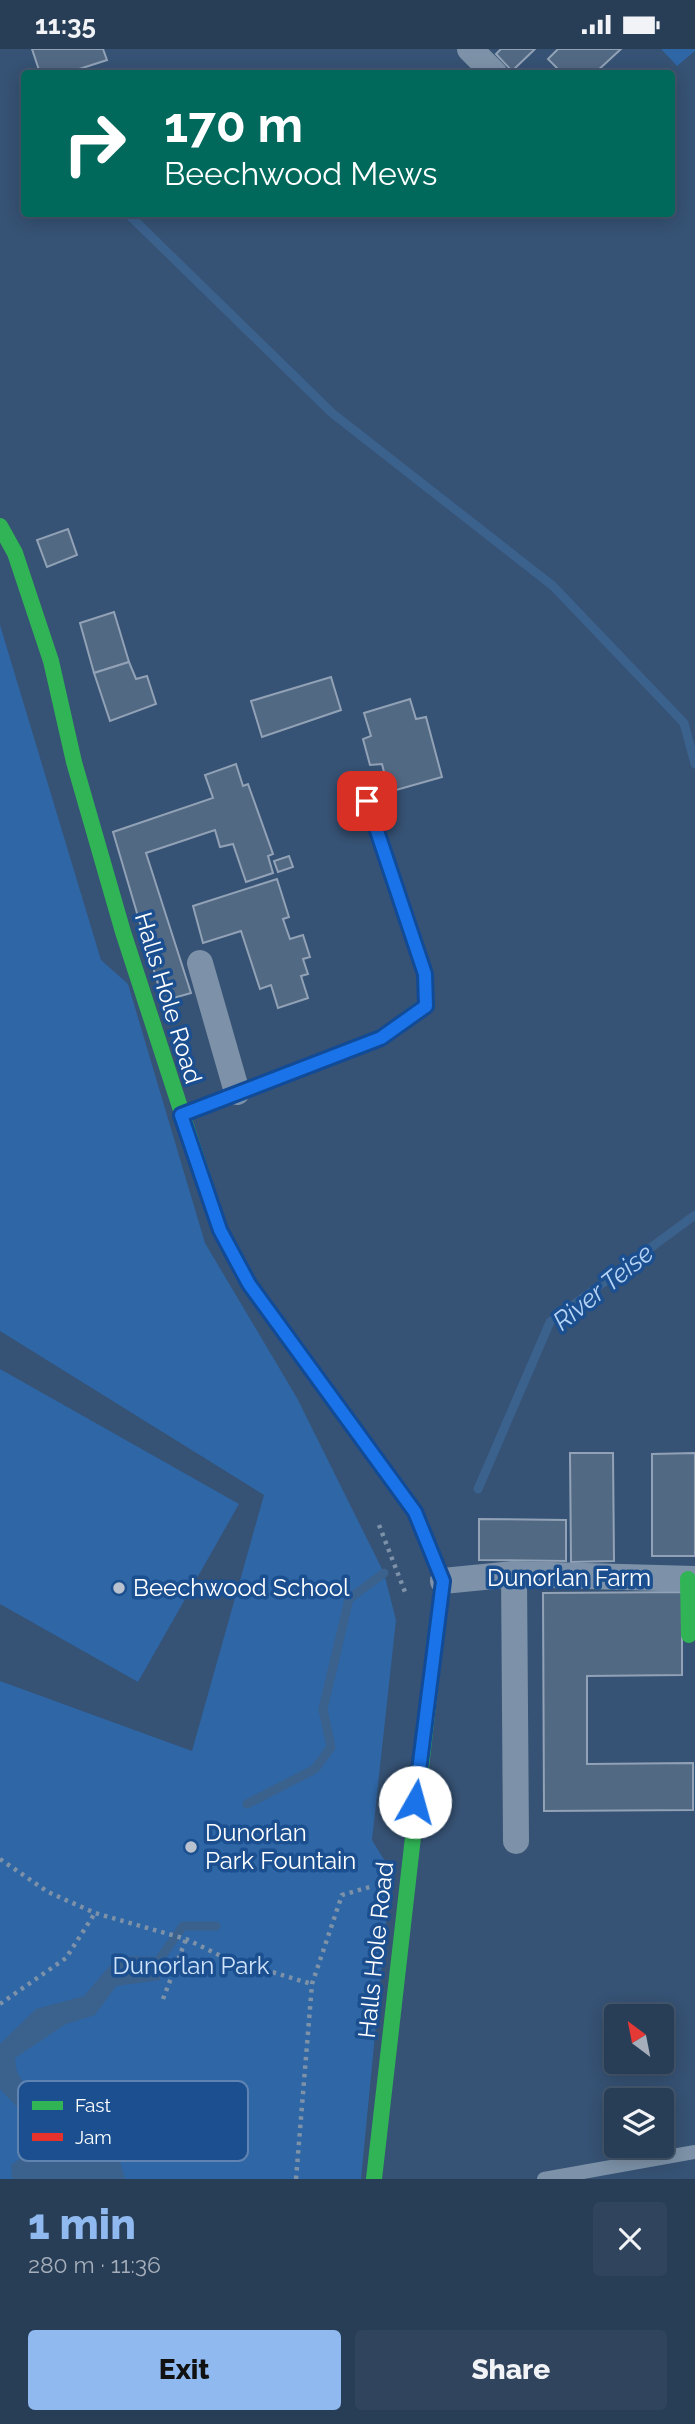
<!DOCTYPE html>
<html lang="en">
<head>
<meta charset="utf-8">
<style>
  body { margin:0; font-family:Raleway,sans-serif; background:#30455d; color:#f1f3f6; height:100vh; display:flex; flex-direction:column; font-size:26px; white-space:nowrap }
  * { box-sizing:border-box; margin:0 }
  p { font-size:23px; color:#a5aeba }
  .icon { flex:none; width:38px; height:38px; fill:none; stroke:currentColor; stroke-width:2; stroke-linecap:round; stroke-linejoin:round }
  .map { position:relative; height:2130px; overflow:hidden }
  .details { display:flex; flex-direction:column; background:#283e57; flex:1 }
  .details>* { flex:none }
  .top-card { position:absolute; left:21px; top:21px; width:654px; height:147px; border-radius:7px; box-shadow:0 4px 18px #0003,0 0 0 2px #44576d; background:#00695c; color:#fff; overflow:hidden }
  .needle { width:46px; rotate:328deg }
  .tools { position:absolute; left:604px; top:1955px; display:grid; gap:14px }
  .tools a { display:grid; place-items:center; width:70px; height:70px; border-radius:7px; background:#283e57; box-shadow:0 4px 18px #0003,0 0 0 2px #44576d; font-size:35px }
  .pin { position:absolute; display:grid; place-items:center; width:60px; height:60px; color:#fff; margin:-30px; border-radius:14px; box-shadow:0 4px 10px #0006 }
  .me { position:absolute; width:77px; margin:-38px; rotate:7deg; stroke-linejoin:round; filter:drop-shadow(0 0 5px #0008) }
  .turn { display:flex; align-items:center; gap:24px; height:147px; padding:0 28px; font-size:32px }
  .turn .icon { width:91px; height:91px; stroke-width:2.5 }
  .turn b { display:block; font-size:49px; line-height:60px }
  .round { display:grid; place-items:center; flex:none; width:74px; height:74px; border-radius:7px; background:#30455d }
  .overview { display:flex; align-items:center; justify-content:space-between; height:119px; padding:0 28px }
  h1 { font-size:42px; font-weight:800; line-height:52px; color:#90b9f0 }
  .primary-button { display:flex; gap:14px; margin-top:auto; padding:14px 28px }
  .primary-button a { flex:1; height:80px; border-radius:7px; background:#90b9f0; color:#111; font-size:28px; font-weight:800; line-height:80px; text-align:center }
  .primary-button a+a { background:#30455d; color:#f1f3f6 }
  .status { display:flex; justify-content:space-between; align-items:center; height:49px; padding:0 35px; background:#283e57; direction:ltr }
  .status svg { height:19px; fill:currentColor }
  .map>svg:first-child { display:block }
  .green { fill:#2f66a5 }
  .water { fill:#3b618d }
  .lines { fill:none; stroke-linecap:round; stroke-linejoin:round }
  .stream { stroke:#3b618d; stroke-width:9 }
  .building { fill:#526984; stroke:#92a2b6; stroke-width:2 }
  .path { stroke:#7d92a8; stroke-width:4.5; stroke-dasharray:3.5 5; stroke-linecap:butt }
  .lane { stroke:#7d92a8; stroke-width:14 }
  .street { stroke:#7d92a8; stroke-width:26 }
  .fast { stroke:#30b455; stroke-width:16 }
  .jam { stroke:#e5322d; stroke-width:16 }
  .route-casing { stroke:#114b97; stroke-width:18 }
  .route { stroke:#1a73e8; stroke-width:12 }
  .poi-dot { fill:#b9c2ce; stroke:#1b4f8f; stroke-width:2.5 }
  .labels { text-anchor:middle; stroke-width:7; stroke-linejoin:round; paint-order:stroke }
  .street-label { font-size:24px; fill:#fff; stroke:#1b4f8f }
  .poi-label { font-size:24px; fill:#fff; stroke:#1b4f8f; text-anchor:start }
  .park-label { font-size:24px; fill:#cfe3fa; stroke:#1b4f8f }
  .water-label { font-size:26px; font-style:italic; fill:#b5d3f5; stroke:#1b4f8f }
  .key { fill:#1b4f8f; stroke:#5f84b1; stroke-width:2 }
  .key-label { font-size:19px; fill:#fff }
</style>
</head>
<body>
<div class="status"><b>11:35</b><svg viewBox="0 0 49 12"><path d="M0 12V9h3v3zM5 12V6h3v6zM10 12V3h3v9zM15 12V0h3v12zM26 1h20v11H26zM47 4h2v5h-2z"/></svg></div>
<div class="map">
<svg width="695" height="2130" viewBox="0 0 695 2130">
  <rect width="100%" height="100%" fill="#365274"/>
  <g class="green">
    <path d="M 661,0 L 695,0 L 695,2 L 677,17 Z"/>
    <path d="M 0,576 L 101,911 L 128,935 L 205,1194 L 297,1349 L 384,1524 L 396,1571 L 372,1791 L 391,1822 L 361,2130 L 0,2130 L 0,1632 L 192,1702 L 264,1446 L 0,1282 Z"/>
    <path d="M 0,1320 L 239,1455 L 138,1633 L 0,1555 Z"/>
  </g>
  <path class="water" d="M 118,1907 L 161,1908 L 160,1931 L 116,1937 L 95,1966 L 66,1975 L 15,2009 C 16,2014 16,2021 18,2025 C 28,2047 95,2088 117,2101 L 125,2130 L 12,2130 L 11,2116 L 54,2085 L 18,2059 L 0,2040 L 0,1995 L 36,1960 L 84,1947 Z"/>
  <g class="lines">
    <g class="stream">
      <path d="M 127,164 L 332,364 L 553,537 L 684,674 L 695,715"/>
      <path d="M 478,1440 L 550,1273 L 695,1166"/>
      <path d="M 247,1755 L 315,1720 L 331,1698 L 323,1660 L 349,1550 L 384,1524"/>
      <path d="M 161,1908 L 183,1877 L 216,1877"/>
    </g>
  </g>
  <g class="building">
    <path d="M 32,0 L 103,0 L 107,11 L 67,24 L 40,24 Z"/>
    <path d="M 501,0 L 535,0 L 512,22 L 496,5 Z"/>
    <path d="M 558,0 L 621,0 L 595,24 L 562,24 L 548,10 Z"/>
    <path d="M 68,480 L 77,506 L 47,518 L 37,491 Z"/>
    <path d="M 114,563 L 129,613 L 94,624 L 80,574 Z"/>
    <path d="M 129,613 L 136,630 L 147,627 L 156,655 L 110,672 L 94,624 Z"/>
    <path d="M 331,628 L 341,661 L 262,688 L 251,652 Z"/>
    <path d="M 410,650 L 416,670 L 426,668 L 442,728 L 389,743 L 382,715 L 370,716 L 363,690 L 371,687 L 364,664 Z"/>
    <path d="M 236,715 L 243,737 L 248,735 L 273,805 L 268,807 L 273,824 L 246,833 L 233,795 L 220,798 L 215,781 L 146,804 L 191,944 L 163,952 L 113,783 L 213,749 L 205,726 Z"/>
    <path d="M 289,807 L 293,818 L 278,823 L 274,812 Z"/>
    <path d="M 277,830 L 289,868 L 283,870 L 290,890 L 303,886 L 310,908 L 303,910 L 308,925 L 301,927 L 308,949 L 278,959 L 271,936 L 260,940 L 241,882 L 203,894 L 193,857 Z"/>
    <path d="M 570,1404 L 613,1404 L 614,1512 L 571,1513 Z"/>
    <path d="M 695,1404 L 695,1507 L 652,1507 L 652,1405 Z"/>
    <path d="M 479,1470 L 566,1471 L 566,1512 L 479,1511 Z"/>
    <path d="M 682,1543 L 682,1626 L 587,1627 L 587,1715 L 693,1714 L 693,1761 L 544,1762 L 543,1544 Z"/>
  </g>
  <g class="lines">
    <g class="path">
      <path d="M 379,1476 L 405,1543"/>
      <path d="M 0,1810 L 48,1843 L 95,1864 L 186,1890 L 225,1909 L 312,1935"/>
      <path d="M 163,1950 L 186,1890"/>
      <path d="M 0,1955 L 66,1909 L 95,1864"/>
      <path d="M 296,2130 L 312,1935 L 342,1846 L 373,1837"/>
    </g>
    <path class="lane" d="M 544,2130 L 695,2103"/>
    <g class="street">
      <path d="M 470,0 L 494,24"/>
      <path d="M 200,914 L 237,1043"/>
      <path d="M 514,1525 L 516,1792"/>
      <path d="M 443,1532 L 514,1525 L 695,1530"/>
    </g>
    <g class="fast">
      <path d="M 0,477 L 15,504 L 51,612 L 74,713 L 123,883 L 220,1181 L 249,1235 L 353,1378"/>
      <path d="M 181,1066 L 381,989 L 426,956 L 425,925 L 367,752"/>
      <path d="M 688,1530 L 689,1586"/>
      <path d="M 374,2130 L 438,1569"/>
    </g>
    <path class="jam" d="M 353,1378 L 415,1463 L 443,1532 L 438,1569"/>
  </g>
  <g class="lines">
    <g class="route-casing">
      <path id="route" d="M 367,752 L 425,925 L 426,957 L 381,989 L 181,1066 L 220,1181 L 249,1235 L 415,1463 L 443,1532 L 415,1753"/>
    </g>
    <use href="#route" class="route"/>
  </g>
  <g class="poi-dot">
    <circle cx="119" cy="1539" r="7"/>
    <circle cx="191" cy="1798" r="7"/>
  </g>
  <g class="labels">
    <g class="street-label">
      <text transform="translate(168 949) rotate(73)" y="8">Halls Hole Road</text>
      <text x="569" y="1537">Dunorlan Farm</text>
      <text transform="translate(376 1901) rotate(-84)" y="8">Halls Hole Road</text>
    </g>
    <g class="poi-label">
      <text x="133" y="1547">Beechwood School</text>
      <text x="205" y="1792">Dunorlan<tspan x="205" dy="28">Park Fountain</tspan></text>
    </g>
    <g class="park-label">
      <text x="191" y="1925">Dunorlan Park</text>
    </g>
    <g class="water-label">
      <text transform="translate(603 1238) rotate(-39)" y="9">River Teise</text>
    </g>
  </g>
  <rect x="18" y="2032" width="230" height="80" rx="10" class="key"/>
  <rect x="32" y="2052" width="31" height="9" fill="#30b455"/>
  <rect x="32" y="2084" width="31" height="8" fill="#e5322d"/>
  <g class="key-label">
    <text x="75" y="2063">Fast</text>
    <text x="75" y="2095">Jam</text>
  </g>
</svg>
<div class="tools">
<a><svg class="needle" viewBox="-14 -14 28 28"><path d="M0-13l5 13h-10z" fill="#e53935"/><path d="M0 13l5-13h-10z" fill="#a5aeba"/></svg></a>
<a><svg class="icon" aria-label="layers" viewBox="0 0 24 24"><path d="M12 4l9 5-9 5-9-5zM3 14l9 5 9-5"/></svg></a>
</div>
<div class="pin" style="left:367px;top:752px;background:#d93025"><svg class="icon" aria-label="arrive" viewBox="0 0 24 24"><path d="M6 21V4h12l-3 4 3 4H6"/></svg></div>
<svg class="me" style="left:415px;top:1753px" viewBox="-20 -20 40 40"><circle r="19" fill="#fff"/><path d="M0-13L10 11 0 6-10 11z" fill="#1a73e8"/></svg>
<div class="top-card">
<div class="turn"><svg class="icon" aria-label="right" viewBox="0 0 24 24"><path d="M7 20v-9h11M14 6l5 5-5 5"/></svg><div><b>170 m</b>Beechwood Mews</div></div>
</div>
</div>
<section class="details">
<div class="overview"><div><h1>1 min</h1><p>280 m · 11:36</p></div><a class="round"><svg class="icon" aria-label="close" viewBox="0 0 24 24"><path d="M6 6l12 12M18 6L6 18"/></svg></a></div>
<div class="primary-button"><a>Exit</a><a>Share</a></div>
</section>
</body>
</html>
